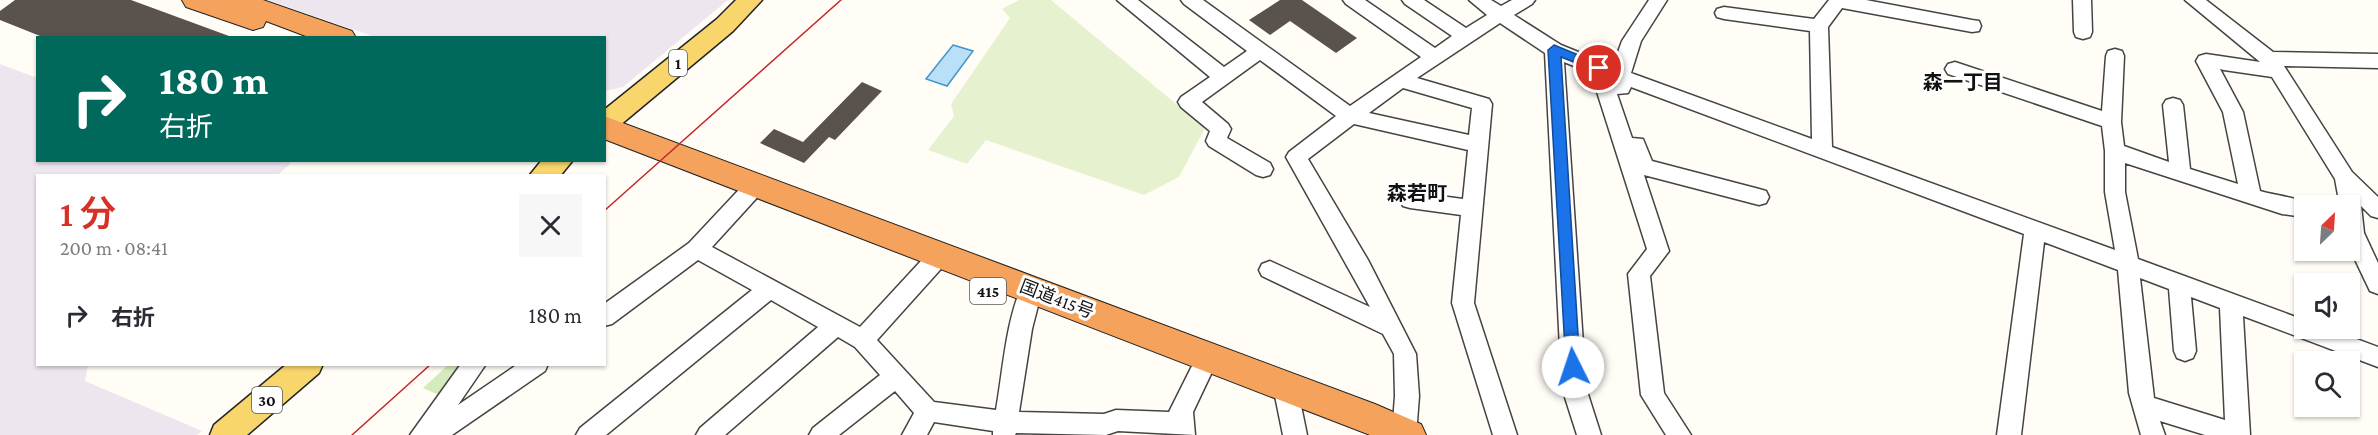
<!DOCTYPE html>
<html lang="ja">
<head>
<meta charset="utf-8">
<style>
  body { margin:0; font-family:"Crimson Pro","Noto Sans JP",serif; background:#f7f7f7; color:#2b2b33; height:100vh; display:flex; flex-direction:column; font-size:22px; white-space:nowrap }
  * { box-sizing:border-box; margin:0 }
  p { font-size:20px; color:#7c7c81 }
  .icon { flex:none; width:33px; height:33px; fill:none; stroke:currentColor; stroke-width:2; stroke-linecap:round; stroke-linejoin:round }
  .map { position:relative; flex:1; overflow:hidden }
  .details { position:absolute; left:36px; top:174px; width:570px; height:192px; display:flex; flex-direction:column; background:#fff; border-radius:0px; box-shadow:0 2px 4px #0004 }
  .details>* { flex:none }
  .banner { position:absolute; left:36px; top:36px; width:570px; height:126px; border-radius:0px; box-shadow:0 2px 4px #0004; background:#00695c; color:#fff; overflow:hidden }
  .needle { width:39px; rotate:25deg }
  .fabs { position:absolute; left:2294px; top:195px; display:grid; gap:12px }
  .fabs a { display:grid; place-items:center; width:66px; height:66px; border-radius:0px; background:#fff; box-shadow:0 2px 4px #0004; font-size:30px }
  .pin { position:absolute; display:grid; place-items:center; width:51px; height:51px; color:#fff; margin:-26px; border:3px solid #fff; border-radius:50%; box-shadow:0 2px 6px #0007 }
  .me { position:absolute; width:66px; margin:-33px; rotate:356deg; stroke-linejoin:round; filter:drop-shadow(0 0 4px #0008) }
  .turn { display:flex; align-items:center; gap:21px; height:126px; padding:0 24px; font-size:27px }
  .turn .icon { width:78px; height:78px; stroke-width:2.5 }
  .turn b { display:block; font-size:42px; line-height:51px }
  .round { display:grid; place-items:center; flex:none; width:63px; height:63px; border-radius:0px; background:#f7f7f7 }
  .head { display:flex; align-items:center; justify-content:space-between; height:102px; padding:0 24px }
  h1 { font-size:36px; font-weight:600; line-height:45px; color:#d93025 }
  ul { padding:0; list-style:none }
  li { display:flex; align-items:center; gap:18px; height:78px; padding:0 24px }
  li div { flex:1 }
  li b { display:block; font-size:22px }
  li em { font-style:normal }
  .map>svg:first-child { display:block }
  .industrial { fill:#eee6ef }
  .green { fill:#d5ebbd }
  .pitch { fill:#e6f2cf }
  .water { fill:#b9e0f7; stroke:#3f96cf; stroke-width:1.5 }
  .building { fill:#5a524d }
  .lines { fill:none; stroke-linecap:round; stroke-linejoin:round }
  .minor-casing { stroke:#444; stroke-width:3 }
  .major-casing { stroke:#222; stroke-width:3 }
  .highway-casing { stroke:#222; stroke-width:2 }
  .minor { fill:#fff; fill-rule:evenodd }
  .major { fill:#f9d66b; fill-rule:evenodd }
  .highway { fill:#f5a25d; fill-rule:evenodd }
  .tram { stroke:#c4262e; stroke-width:1.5 }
  .route { fill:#1a73e8; stroke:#114b97; stroke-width:1.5 }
  .labels { text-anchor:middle; stroke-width:6; stroke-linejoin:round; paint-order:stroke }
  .shield { fill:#fff; stroke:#585858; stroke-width:1.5 }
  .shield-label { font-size:16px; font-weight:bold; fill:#111 }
  .street-label { font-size:18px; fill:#111; stroke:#fff }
  .neighbourhood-label { font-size:20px; font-weight:bold; fill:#111; stroke:#fff }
</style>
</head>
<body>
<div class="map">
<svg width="2378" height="435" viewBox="0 0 2378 435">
  <rect width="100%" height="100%" fill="#fffdf5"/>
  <g class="industrial">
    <path d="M 268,0 L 728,0 L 623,87 L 605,91 L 604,38 L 375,37 Z"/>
    <path d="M 0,64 L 37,78 L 38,160 L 285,160 L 291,163 L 278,175 L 38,176 L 38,364 L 88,365 L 85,381 L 202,431 L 197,435 L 0,435 Z"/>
  </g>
  <path class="green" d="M 448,365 L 465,365 L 441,396 L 423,388 Z"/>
  <path class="pitch" d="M 1019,0 L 1051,0 L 1205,128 L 1179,177 L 1144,195 L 986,140 L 967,164 L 928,150 L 954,116 L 951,104 L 1010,18 L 1002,9 Z"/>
  <path class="water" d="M 953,45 L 973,51 L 947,86 L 926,79 Z"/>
  <g class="building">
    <path d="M 15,0 L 131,0 L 229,36 L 45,38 L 0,20 L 0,11 Z"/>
    <path d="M 1280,0 L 1302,0 L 1357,38 L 1336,53 L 1290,21 L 1270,35 L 1249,20 Z"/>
    <path d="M 862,82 L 882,91 L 835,140 L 829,137 L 804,163 L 760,143 L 774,129 L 803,142 Z"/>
  </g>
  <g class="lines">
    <g class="minor-casing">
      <g id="minor">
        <path d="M 1117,0 L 1138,0 L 1224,67 L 1247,51 L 1184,4 L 1181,0 L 1203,0 L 1350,106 L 1421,57 L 1346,4 L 1343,0 L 1365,0 L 1435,48 L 1452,36 L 1405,4 L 1402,0 L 1424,0 L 1466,28 L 1487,15 L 1469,0 L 1491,0 L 1501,6 L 1512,0 L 1535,0 L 1532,4 L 1514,15 L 1561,45 L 1613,66 L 1622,41 L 1649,0 L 1667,0 L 1641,41 L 1631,73 L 1812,139 L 1810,31 L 1724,19 L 1717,17 L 1715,13 L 1717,9 L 1724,7 L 1814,19 L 1829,0 L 1866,0 L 1972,20 L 1979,21 L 1981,26 L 1979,31 L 1972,32 L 1842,8 L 1828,27 L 1832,147 L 2115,250 L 2105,192 L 2105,151 L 2102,126 L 1948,74 L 1945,69 L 1948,64 L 1955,62 L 2102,111 L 2106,56 L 2108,51 L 2115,49 L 2122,51 L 2124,56 L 2121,122 L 2124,146 L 2169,162 L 2163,105 L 2166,100 L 2173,98 L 2180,100 L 2183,105 L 2190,169 L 2238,184 L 2223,112 L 2196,61 L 2199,56 L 2206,54 L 2260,62 L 2185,0 L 2206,0 L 2273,52 L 2378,54 L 2378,68 L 2284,66 L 2352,172 L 2378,197 L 2378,218 L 2371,216 L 2361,206 L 2364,233 L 2378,263 L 2378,294 L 2370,291 L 2349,247 L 2349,206 L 2340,206 L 2335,179 L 2272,77 L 2224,70 L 2220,69 L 2243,112 L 2260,191 C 2273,195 2305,199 2313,206 L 2304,206 L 2304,217 L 2282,214 L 2125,163 L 2125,192 L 2138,259 L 2304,320 L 2304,328 L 2327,328 L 2378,347 L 2378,367 L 2243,316 L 2250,435 L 2205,435 L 2160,421 L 2165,435 L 2141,435 L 2129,393 L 2118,270 L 2044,242 L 2021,435 L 1997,435 L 2024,234 L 1631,87 L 1628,93 L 1617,94 L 1632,138 L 1643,139 L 1652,161 L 1759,189 L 1766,191 L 1769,197 L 1766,203 L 1759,205 L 1644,175 L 1669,251 L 1650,276 L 1664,393 L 1691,435 L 1666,435 L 1641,395 L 1628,274 L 1647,249 L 1591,73 L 1564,62 L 1586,388 L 1601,435 L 1577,435 L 1562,388 L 1545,53 L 1500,23 L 1417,78 L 1489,99 L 1492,104 L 1474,303 L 1517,435 L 1493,435 L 1452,303 L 1461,215 L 1410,208 L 1403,206 L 1400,200 L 1403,194 L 1410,192 L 1463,199 L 1468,150 L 1354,124 L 1308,159 L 1368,260 L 1416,354 L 1419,396 L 1416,435 L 1392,435 L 1395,396 L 1394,354 L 1383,334 L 1262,276 L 1259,270 L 1262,264 L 1270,261 L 1370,307 L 1286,157 L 1289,152 L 1336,116 L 1260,60 L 1202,102 L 1228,124 L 1231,129 L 1227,138 L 1270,163 L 1273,169 L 1270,175 L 1263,177 L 1256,175 L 1209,146 L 1206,141 L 1210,131 L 1181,107 L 1178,102 L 1181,97 L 1210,77 ZM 1403,88 L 1472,108 L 1469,135 L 1369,113 ZM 2140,278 L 2169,289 L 2174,351 L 2177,358 L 2185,361 L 2193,358 L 2196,351 L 2191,297 L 2220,308 L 2225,420 L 2154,398 Z"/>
        <path d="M 2073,0 L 2091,0 L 2092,32 L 2090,37 L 2083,39 L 2076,37 L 2074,32 Z"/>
        <path d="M 756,177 L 763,179 L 766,185 L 763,191 L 712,247 L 860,327 L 932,249 L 940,246 L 948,249 L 951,255 L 948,261 L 877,340 L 934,402 L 996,410 C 1003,371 1006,319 1023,284 L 1031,281 L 1039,284 L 1042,290 L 1032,329 L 1019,412 L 1104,414 L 1116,410 L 1169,412 L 1200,350 L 1208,347 L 1216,350 L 1219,357 L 1193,412 L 1195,435 L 1118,431 L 1106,435 L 1016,433 L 1015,435 L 993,435 L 993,431 L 934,422 L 927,435 L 902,435 L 914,413 L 895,391 L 839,435 L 809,435 L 813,428 L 880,375 L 855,347 L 838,337 L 725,435 L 696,435 L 700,428 L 818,327 L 771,300 L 606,435 L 576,435 L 580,428 L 752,290 L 698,260 L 612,324 L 604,326 L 604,304 L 689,243 L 749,179 Z"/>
        <path d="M 461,364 L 486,364 L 458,405 L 518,364 L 548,364 L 545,371 L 452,435 L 410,435 Z"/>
        <path d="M 1285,376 L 1293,379 L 1297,386 L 1307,435 L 1283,435 L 1273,386 L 1277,379 Z"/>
      </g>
    </g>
    <g class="major-casing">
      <g id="major">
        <path d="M 736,0 L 762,0 L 733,31 L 613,131 L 604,133 L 604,110 L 717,19 Z"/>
        <path d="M 542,160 L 573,160 L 560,176 L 529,176 Z"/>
        <path d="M 287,364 L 323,364 L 319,373 L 247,435 L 210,435 L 214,425 Z"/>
      </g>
    </g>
    <g class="highway-casing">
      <g id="highway">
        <path d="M 182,0 L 263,0 L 352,31 L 356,38 L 311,38 L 266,21 L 263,27 L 253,30 L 186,7 Z"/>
        <path d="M 604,116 L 1375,404 L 1421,424 L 1426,435 L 1370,435 L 604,139 Z"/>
      </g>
    </g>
    <use href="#minor" class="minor"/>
    <use href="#major" class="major"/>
    <use href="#highway" class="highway"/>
    <g class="tram">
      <path d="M 604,211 L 841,0"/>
      <path d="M 352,435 L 431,364"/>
    </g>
  </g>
  <path class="route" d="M 1554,45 L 1603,65 L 1605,68 L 1599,72 L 1561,57 L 1580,367 L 1578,372 L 1573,374 L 1568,372 L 1566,367 L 1548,50 Z"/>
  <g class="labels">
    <g class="shield">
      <rect x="669" y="50" width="18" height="26" rx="4.5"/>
      <rect x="970" y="278" width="36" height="26" rx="4.5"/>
      <rect x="252" y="387" width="30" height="26" rx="4.5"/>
    </g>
    <g class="shield-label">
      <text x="678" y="69">1</text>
      <text x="988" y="297">415</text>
      <text x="267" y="406">30</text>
    </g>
    <g class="street-label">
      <text transform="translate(1057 299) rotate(21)" y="6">国道415号</text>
    </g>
    <g class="neighbourhood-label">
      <text x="1963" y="89">森一丁目</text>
      <text x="1417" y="200">森若町</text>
    </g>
  </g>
</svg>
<div class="fabs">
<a><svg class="needle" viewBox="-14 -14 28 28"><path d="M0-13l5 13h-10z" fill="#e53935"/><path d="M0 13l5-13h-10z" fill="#7c7c81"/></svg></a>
<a><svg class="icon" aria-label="sound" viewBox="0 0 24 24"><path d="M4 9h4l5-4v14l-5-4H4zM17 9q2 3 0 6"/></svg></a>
<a><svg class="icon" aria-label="search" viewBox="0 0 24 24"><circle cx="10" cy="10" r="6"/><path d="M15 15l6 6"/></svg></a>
</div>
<div class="pin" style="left:1599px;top:68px;background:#d93025"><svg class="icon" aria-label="arrive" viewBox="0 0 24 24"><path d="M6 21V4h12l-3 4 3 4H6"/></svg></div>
<svg class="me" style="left:1573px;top:367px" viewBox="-20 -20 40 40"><circle r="19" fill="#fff"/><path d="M0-13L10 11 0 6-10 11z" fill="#1a73e8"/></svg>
<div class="banner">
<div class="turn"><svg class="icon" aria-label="right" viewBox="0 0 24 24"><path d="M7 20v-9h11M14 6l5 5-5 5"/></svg><div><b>180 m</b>右折</div></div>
</div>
<section class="details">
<div class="head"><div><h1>1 分</h1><p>200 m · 08:41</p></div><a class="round"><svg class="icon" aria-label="close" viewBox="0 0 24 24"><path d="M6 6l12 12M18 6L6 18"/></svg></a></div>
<ul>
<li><svg class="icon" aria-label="right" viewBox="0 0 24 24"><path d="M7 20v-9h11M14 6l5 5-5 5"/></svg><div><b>右折</b></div><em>180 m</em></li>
</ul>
</section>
</div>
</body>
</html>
